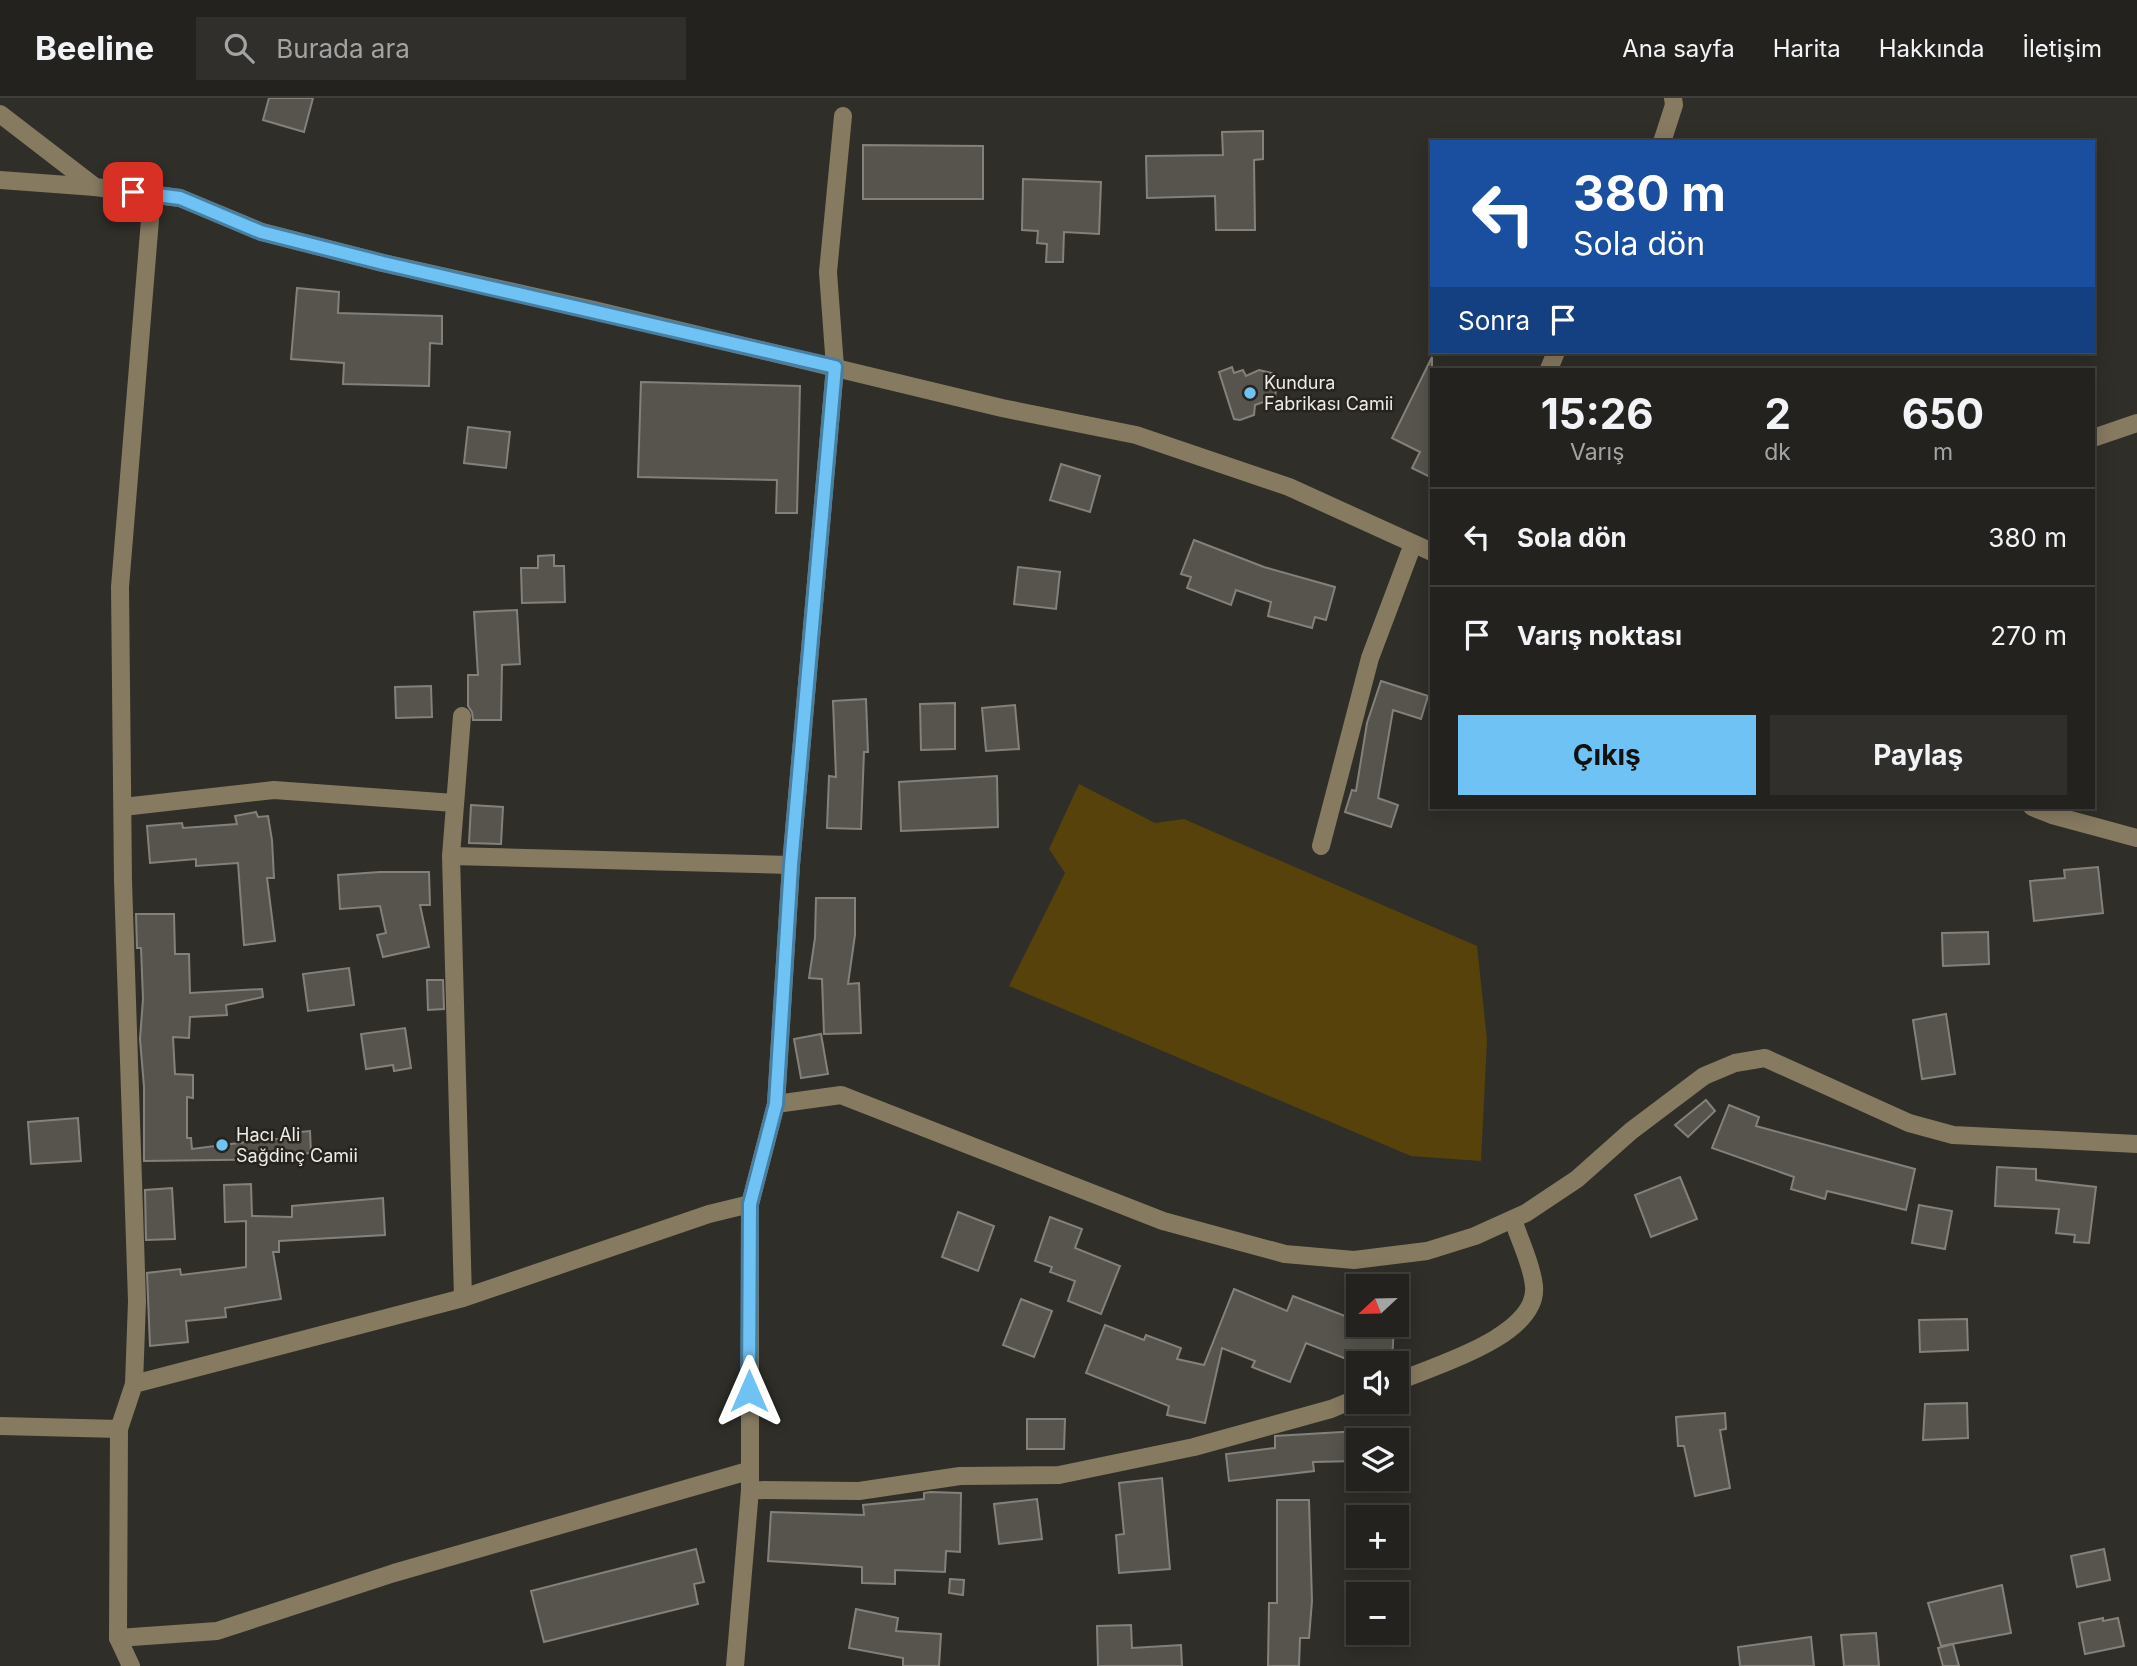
<!DOCTYPE html>
<html lang="tr">
<head>
<meta charset="utf-8">
<style>
  body { margin:0; font-family:Inter,sans-serif; background:#302f2b; color:#f1f3f6; height:100vh; display:flex; flex-direction:column; font-size:26px; white-space:nowrap }
  * { box-sizing:border-box; margin:0 }
  p { font-size:23px; color:#a3a4a4 }
  .icon { flex:none; width:38px; height:38px; fill:none; stroke:currentColor; stroke-width:2; stroke-linecap:round; stroke-linejoin:round }
  .map { position:relative; flex:1; overflow:hidden }
  .panel { position:absolute; left:1430px; top:270px; width:665px; height:441px; display:flex; flex-direction:column; background:#24221e; border-radius:0px; box-shadow:0 4px 18px #0003,0 0 0 2px #413f3c }
  .panel>* { flex:none }
  .top-card { position:absolute; left:1430px; top:42px; width:665px; height:214px; border-radius:0px; box-shadow:0 4px 18px #0003,0 0 0 2px #413f3c; background:#1a4fa0; color:#fff; overflow:hidden }
  .needle { width:46px; rotate:248deg }
  .buttons { position:absolute; left:1346px; top:1176px; display:grid; gap:14px }
  .buttons a { display:grid; place-items:center; width:63px; height:63px; border-radius:0px; background:#24221e; box-shadow:0 4px 18px #0003,0 0 0 2px #413f3c; font-size:35px }
  .pin { position:absolute; display:grid; place-items:center; width:60px; height:60px; color:#fff; margin:-30px; border-radius:14px; box-shadow:0 4px 10px #0006 }
  .me { position:absolute; width:77px; margin:-38px; rotate:0deg; stroke-linejoin:round; filter:drop-shadow(0 0 5px #0008) }
  .turn { display:flex; align-items:center; gap:24px; height:147px; padding:0 28px; font-size:32px }
  .turn .icon { width:91px; height:91px; stroke-width:2.5 }
  .turn b { display:block; font-size:49px; line-height:60px }
  .then { display:flex; align-items:center; height:66px; padding:0 28px; background:#0003; gap:14px; font-size:26px }
  .eta { display:flex; justify-content:space-evenly; align-items:center; height:119px; text-align:center }
  .eta b { font-size:42px; font-weight:700; line-height:49px }
  .button { display:flex; gap:14px; margin-top:auto; padding:14px 28px }
  .button a { flex:1; height:80px; border-radius:0px; background:#6fc2f4; color:#111; font-size:28px; font-weight:700; line-height:80px; text-align:center }
  .button a+a { background:#302f2b; color:#f1f3f6 }
  ul { padding:0; list-style:none }
  li { display:flex; align-items:center; gap:21px; height:98px; padding:0 28px; border-top:2px solid #413f3c }
  li div { flex:1 }
  li b { display:block; font-size:26px }
  li em { font-style:normal }
  header { display:flex; align-items:center; gap:42px; box-sizing:border-box; height:98px; padding:0 35px; background:#24221e; border-bottom:2px solid #413f3c }
  header strong { font-size:33px }
  nav { display:flex; gap:38px; margin-inline-start:auto; font-size:24px }
  .search { width:490px; height:63px; background:#302f2b; display:flex; align-items:center; gap:18px; box-sizing:border-box; padding:0 24px; border-radius:0px; color:#a3a4a4; font-size:26px }
  .map>svg:first-child { display:block }
  .park { fill:#57420c }
  .building { fill:#57544d; stroke:#84817a; stroke-width:2 }
  .lines { fill:none; stroke-linecap:round; stroke-linejoin:round }
  .minor { stroke:#867a60; stroke-width:18 }
  .route-casing { stroke:#487e9f; stroke-width:18 }
  .route { stroke:#6fc2f4; stroke-width:12 }
  .poi-dot { fill:#6fc2f4; stroke:#27241e; stroke-width:2.5 }
  .labels { text-anchor:middle; stroke-width:5; stroke-linejoin:round; paint-order:stroke }
  .poi-label { font-size:18px; fill:#edece8; stroke:#27241e; text-anchor:start }
</style>
</head>
<body>
<header>
<strong>Beeline</strong>
<div class="search"><svg class="icon" aria-label="search" viewBox="0 0 24 24"><circle cx="10" cy="10" r="6"/><path d="M15 15l6 6"/></svg>Burada ara</div>
<nav><a>Ana sayfa</a><a>Harita</a><a>Hakkında</a><a>İletişim</a></nav>
</header>
<div class="map">
<svg width="2137" height="1568" viewBox="0 0 2137 1568">
  <rect width="100%" height="100%" fill="#302e28"/>
  <path class="park" d="M 1079,686 L 1155,725 L 1184,721 L 1477,848 L 1487,942 L 1481,1063 L 1411,1058 L 1009,888 L 1065,775 L 1049,751 Z"/>
  <g class="building">
    <path d="M 269,0 L 313,0 L 304,34 L 263,22 Z"/>
    <path d="M 1263,33 L 1263,61 L 1254,62 L 1255,132 L 1216,132 L 1215,98 L 1147,100 L 1146,58 L 1223,57 L 1222,34 Z"/>
    <path d="M 863,47 L 983,48 L 983,101 L 863,101 Z"/>
    <path d="M 1023,81 L 1101,84 L 1099,136 L 1064,134 L 1063,164 L 1046,164 L 1047,146 L 1037,145 L 1038,133 L 1022,132 Z"/>
    <path d="M 297,190 L 339,194 L 338,215 L 442,218 L 442,246 L 430,245 L 429,288 L 343,286 L 344,265 L 291,261 Z"/>
    <path d="M 1432,259 L 1432,380 L 1412,370 L 1420,354 L 1392,340 Z"/>
    <path d="M 1232,269 L 1234,275 L 1243,272 L 1246,278 L 1259,272 L 1272,275 L 1276,290 L 1275,300 L 1255,307 L 1254,317 L 1240,322 L 1234,321 L 1219,274 Z"/>
    <path d="M 641,284 L 800,288 L 797,415 L 776,415 L 777,382 L 638,379 Z"/>
    <path d="M 468,329 L 510,334 L 506,370 L 464,365 Z"/>
    <path d="M 1061,366 L 1100,378 L 1090,414 L 1050,402 Z"/>
    <path d="M 1194,442 L 1264,469 L 1335,489 L 1326,522 L 1315,519 L 1312,530 L 1268,518 L 1271,504 L 1236,492 L 1231,507 L 1187,490 L 1191,479 L 1181,476 Z"/>
    <path d="M 554,457 L 554,468 L 564,468 L 565,504 L 522,505 L 521,470 L 538,470 L 538,458 Z"/>
    <path d="M 1018,469 L 1060,474 L 1056,511 L 1014,506 Z"/>
    <path d="M 517,512 L 520,566 L 502,567 L 501,622 L 473,622 L 472,614 L 468,608 L 468,577 L 478,577 L 474,514 Z"/>
    <path d="M 1381,583 L 1428,598 L 1421,621 L 1393,612 L 1378,700 L 1398,707 L 1391,729 L 1345,714 L 1352,692 L 1356,693 L 1367,625 Z"/>
    <path d="M 431,588 L 432,619 L 396,620 L 395,589 Z"/>
    <path d="M 866,601 L 868,654 L 864,654 L 861,731 L 827,730 L 829,678 L 836,679 L 833,603 Z"/>
    <path d="M 955,605 L 955,651 L 921,652 L 920,606 Z"/>
    <path d="M 1015,607 L 1019,651 L 986,653 L 982,610 Z"/>
    <path d="M 997,678 L 998,729 L 901,733 L 899,684 Z"/>
    <path d="M 471,707 L 503,709 L 501,746 L 469,745 Z"/>
    <path d="M 256,714 L 258,719 L 268,718 L 272,742 L 274,780 L 267,780 L 275,843 L 244,847 L 238,765 L 196,768 L 196,761 L 150,765 L 147,728 L 182,725 L 183,730 L 237,726 L 235,718 Z"/>
    <path d="M 2098,769 L 2103,815 L 2034,823 L 2030,783 L 2065,780 L 2064,772 Z"/>
    <path d="M 380,774 L 429,774 L 430,807 L 420,807 L 429,849 L 383,859 L 377,837 L 386,835 L 380,808 L 340,811 L 338,777 Z"/>
    <path d="M 816,800 L 855,800 L 855,837 L 848,886 L 859,885 L 861,935 L 824,936 L 822,881 L 809,880 L 815,840 Z"/>
    <path d="M 136,816 L 174,816 L 175,856 L 189,856 L 190,895 L 262,891 L 263,899 L 226,907 L 227,917 L 190,919 L 189,940 L 173,939 L 175,976 L 193,977 L 193,1000 L 187,999 L 187,1040 L 191,1040 L 192,1051 L 254,1043 L 254,1041 L 292,1041 L 291,1035 L 310,1033 L 311,1055 L 288,1057 L 288,1061 L 144,1063 L 144,989 L 140,941 L 143,901 L 141,850 L 137,850 Z"/>
    <path d="M 1988,834 L 1989,866 L 1943,868 L 1942,835 Z"/>
    <path d="M 349,870 L 354,907 L 308,913 L 303,876 Z"/>
    <path d="M 427,882 L 443,882 L 444,911 L 428,912 Z"/>
    <path d="M 1946,916 L 1955,976 L 1922,981 L 1913,922 Z"/>
    <path d="M 405,930 L 411,970 L 394,973 L 393,967 L 366,971 L 361,936 Z"/>
    <path d="M 821,936 L 828,976 L 801,980 L 794,941 Z"/>
    <path d="M 1706,1002 L 1715,1013 L 1688,1039 L 1675,1027 Z"/>
    <path d="M 1729,1007 L 1759,1019 L 1756,1028 L 1915,1071 L 1906,1112 L 1827,1093 L 1825,1101 L 1791,1091 L 1794,1079 L 1712,1050 Z"/>
    <path d="M 78,1020 L 81,1063 L 31,1066 L 28,1024 Z"/>
    <path d="M 1997,1069 L 2036,1071 L 2036,1082 L 2096,1089 L 2089,1145 L 2074,1144 L 2075,1137 L 2056,1135 L 2059,1111 L 1995,1108 Z"/>
    <path d="M 1680,1079 L 1697,1121 L 1651,1139 L 1635,1097 Z"/>
    <path d="M 251,1086 L 252,1118 L 292,1119 L 292,1108 L 383,1100 L 385,1137 L 279,1143 L 279,1154 L 273,1154 L 281,1201 L 225,1210 L 226,1219 L 186,1223 L 188,1244 L 150,1248 L 147,1175 L 180,1171 L 181,1177 L 246,1169 L 246,1123 L 225,1124 L 224,1087 Z"/>
    <path d="M 172,1090 L 175,1141 L 146,1142 L 145,1092 Z"/>
    <path d="M 1919,1107 L 1952,1113 L 1945,1151 L 1912,1145 Z"/>
    <path d="M 958,1114 L 994,1128 L 978,1173 L 942,1159 Z"/>
    <path d="M 1050,1119 L 1082,1131 L 1075,1150 L 1120,1168 L 1101,1216 L 1068,1203 L 1075,1183 L 1050,1174 L 1052,1169 L 1035,1163 Z"/>
    <path d="M 1234,1191 L 1287,1213 L 1293,1198 L 1358,1223 L 1358,1227 L 1394,1227 L 1392,1264 L 1349,1262 L 1306,1245 L 1290,1284 L 1252,1269 L 1255,1263 L 1222,1250 L 1205,1325 L 1167,1317 L 1169,1308 L 1086,1275 L 1105,1227 L 1144,1242 L 1146,1237 L 1181,1250 L 1177,1261 L 1204,1267 Z"/>
    <path d="M 1021,1201 L 1052,1213 L 1034,1259 L 1003,1247 Z"/>
    <path d="M 1967,1221 L 1968,1252 L 1920,1254 L 1919,1222 Z"/>
    <path d="M 1967,1305 L 1968,1340 L 1923,1342 L 1925,1306 Z"/>
    <path d="M 1725,1315 L 1726,1331 L 1720,1332 L 1730,1390 L 1695,1398 L 1684,1348 L 1678,1348 L 1676,1319 Z"/>
    <path d="M 1027,1321 L 1065,1321 L 1064,1351 L 1027,1351 Z"/>
    <path d="M 1358,1333 L 1358,1363 L 1313,1364 L 1314,1373 L 1229,1383 L 1226,1356 L 1275,1350 L 1275,1338 Z"/>
    <path d="M 1162,1380 L 1170,1471 L 1119,1475 L 1116,1437 L 1124,1436 L 1119,1385 Z"/>
    <path d="M 930,1394 L 961,1395 L 960,1454 L 946,1453 L 945,1474 L 895,1472 L 895,1486 L 862,1485 L 862,1469 L 768,1463 L 771,1414 L 864,1417 L 863,1407 L 924,1401 L 924,1395 Z"/>
    <path d="M 1037,1401 L 1042,1441 L 999,1446 L 994,1406 Z"/>
    <path d="M 1277,1402 L 1309,1402 L 1312,1503 L 1309,1540 L 1300,1540 L 1299,1568 L 1268,1568 L 1269,1505 L 1277,1505 Z"/>
    <path d="M 696,1451 L 704,1484 L 694,1486 L 698,1506 L 544,1544 L 531,1493 Z"/>
    <path d="M 2104,1451 L 2110,1482 L 2077,1489 L 2071,1458 Z"/>
    <path d="M 950,1481 L 964,1482 L 963,1497 L 949,1495 Z"/>
    <path d="M 2002,1487 L 2011,1535 L 1941,1548 L 1928,1505 Z"/>
    <path d="M 856,1511 L 898,1520 L 896,1533 L 941,1536 L 939,1568 L 903,1568 L 903,1560 L 849,1550 Z"/>
    <path d="M 2103,1520 L 2103,1523 L 2118,1520 L 2124,1548 L 2085,1556 L 2079,1525 Z"/>
    <path d="M 1131,1527 L 1132,1550 L 1181,1547 L 1182,1568 L 1098,1568 L 1097,1528 Z"/>
    <path d="M 1876,1535 L 1879,1568 L 1844,1568 L 1841,1537 Z"/>
    <path d="M 1811,1539 L 1814,1568 L 1740,1568 L 1738,1549 Z"/>
    <path d="M 1953,1546 L 1959,1568 L 1943,1568 L 1938,1550 Z"/>
  </g>
  <g class="lines">
    <g class="minor">
      <path d="M 0,16 L 95,89 L 180,100 L 262,134 L 383,165 L 594,212 L 1002,310 L 1136,337 L 1289,389 L 1432,454"/>
      <path d="M 1662,44 L 1674,7 L 1673,0"/>
      <path d="M 0,82 L 95,89"/>
      <path d="M 1549,271 L 1556,254"/>
      <path d="M 2093,340 L 2137,325"/>
      <path d="M 462,618 L 451,758 L 463,1200"/>
      <path d="M 123,709 L 274,692 L 454,705"/>
      <path d="M 2032,709 L 2052,717 L 2137,740"/>
      <path d="M 1321,748 L 1370,560 L 1413,446"/>
      <path d="M 451,758 L 791,767"/>
      <path d="M 776,1006 L 841,997 L 1163,1123 L 1285,1156 L 1354,1162 L 1427,1153 L 1475,1138 L 1526,1115 L 1577,1081 L 1631,1033 L 1704,978 L 1735,965 L 1765,960 L 1909,1025 L 1953,1037 L 2137,1046"/>
      <path d="M 1396,1284 C 1434,1268 1539,1238 1534,1188 C 1532,1166 1519,1142 1513,1121"/>
      <path d="M 134,1286 L 137,1203 L 123,783 L 120,489 L 152,97"/>
      <path d="M 0,1328 L 119,1331 L 134,1286 L 463,1200 L 709,1116 L 750,1106"/>
      <path d="M 119,1331 L 118,1540 L 131,1568"/>
      <path d="M 750,1392 L 859,1393 L 960,1378 L 1059,1377 L 1194,1349 L 1331,1311 L 1358,1300"/>
      <path d="M 118,1540 L 217,1533 L 394,1475 L 748,1373"/>
      <path d="M 735,1568 L 750,1392 L 750,1106 L 776,1006 L 791,767 L 835,269 L 828,174 L 843,18"/>
    </g>
  </g>
  <g class="lines">
    <g class="route-casing">
      <path id="route" d="M 133,94 L 180,100 L 261,134 L 383,165 L 835,269 L 791,767 L 776,1006 L 750,1106 L 749,1293"/>
    </g>
    <use href="#route" class="route"/>
  </g>
  <g class="poi-dot">
    <circle cx="1250" cy="295" r="7"/>
    <circle cx="222" cy="1047" r="7"/>
  </g>
  <g class="labels">
    <g class="poi-label">
      <text x="1264" y="291">Kundura<tspan x="1264" dy="21">Fabrikası Camii</tspan></text>
      <text x="236" y="1043">Hacı Ali<tspan x="236" dy="21">Sağdinç Camii</tspan></text>
    </g>
  </g>
</svg>
<div class="buttons">
<a><svg class="needle" viewBox="-14 -14 28 28"><path d="M0-13l5 13h-10z" fill="#e53935"/><path d="M0 13l5-13h-10z" fill="#a3a4a4"/></svg></a>
<a><svg class="icon" aria-label="sound" viewBox="0 0 24 24"><path d="M4 9h4l5-4v14l-5-4H4zM17 9q2 3 0 6"/></svg></a>
<a><svg class="icon" aria-label="layers" viewBox="0 0 24 24"><path d="M12 4l9 5-9 5-9-5zM3 14l9 5 9-5"/></svg></a>
<a>+</a>
<a>−</a>
</div>
<div class="pin" style="left:133px;top:94px;background:#d93025"><svg class="icon" aria-label="arrive" viewBox="0 0 24 24"><path d="M6 21V4h12l-3 4 3 4H6"/></svg></div>
<svg class="me" style="left:749px;top:1293px" viewBox="-20 -20 40 40"><path d="M0-17L14 15 0 8-14 15z" fill="#6fc2f4" stroke="#fff" stroke-width="4"/></svg>
<div class="top-card">
<div class="turn"><svg class="icon" aria-label="left" viewBox="0 0 24 24"><path d="M17 20v-9H6M10 6l-5 5 5 5"/></svg><div><b>380 m</b>Sola dön</div></div>
<div class="then">Sonra<svg class="icon" aria-label="arrive" viewBox="0 0 24 24"><path d="M6 21V4h12l-3 4 3 4H6"/></svg></div>
</div>
<section class="panel">
<div class="eta">
<div><b>15:26</b><p>Varış</p></div>
<div><b>2</b><p>dk</p></div>
<div><b>650</b><p>m</p></div>
</div>
<ul>
<li><svg class="icon" aria-label="left" viewBox="0 0 24 24"><path d="M17 20v-9H6M10 6l-5 5 5 5"/></svg><div><b>Sola dön</b></div><em>380 m</em></li>
<li><svg class="icon" aria-label="arrive" viewBox="0 0 24 24"><path d="M6 21V4h12l-3 4 3 4H6"/></svg><div><b>Varış noktası</b></div><em>270 m</em></li>
</ul>
<div class="button"><a>Çıkış</a><a>Paylaş</a></div>
</section>
</div>
</body>
</html>
